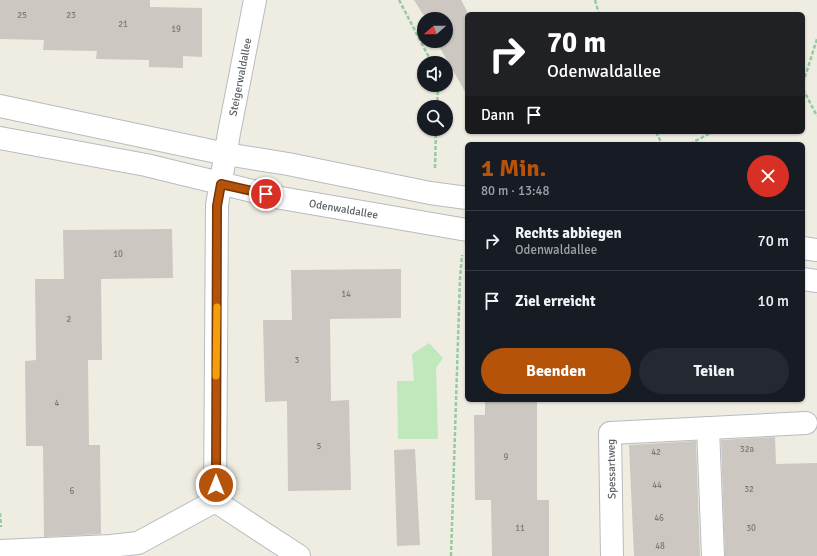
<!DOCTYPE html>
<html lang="de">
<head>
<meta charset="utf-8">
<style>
  body { margin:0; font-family:Signika,sans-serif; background:#242831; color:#f1f3f6; height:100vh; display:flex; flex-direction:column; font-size:15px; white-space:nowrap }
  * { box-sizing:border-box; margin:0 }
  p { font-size:13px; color:#9ea1a6 }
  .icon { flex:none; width:22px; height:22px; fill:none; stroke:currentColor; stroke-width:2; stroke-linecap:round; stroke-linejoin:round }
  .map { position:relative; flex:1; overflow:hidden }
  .side { position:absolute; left:465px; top:142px; width:340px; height:260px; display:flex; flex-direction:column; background:#171b24; border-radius:6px; box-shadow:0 1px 3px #0004 }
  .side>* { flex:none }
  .hud { position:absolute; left:465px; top:12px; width:340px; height:122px; border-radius:6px; box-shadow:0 1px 3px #0004; background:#202124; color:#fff; overflow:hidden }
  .needle { width:26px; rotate:250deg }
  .buttons { position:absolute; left:417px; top:12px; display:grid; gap:8px }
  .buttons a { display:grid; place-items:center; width:36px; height:36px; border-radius:50%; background:#171b24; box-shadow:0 1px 3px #0004; font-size:20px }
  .pin { position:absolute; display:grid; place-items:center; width:34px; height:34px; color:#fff; margin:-17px; border:2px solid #fff; border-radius:50%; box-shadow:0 1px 4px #0007 }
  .me { position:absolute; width:44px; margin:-22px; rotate:0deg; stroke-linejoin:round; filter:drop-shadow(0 0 3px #0008) }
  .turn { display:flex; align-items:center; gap:14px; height:84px; padding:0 16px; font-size:18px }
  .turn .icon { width:52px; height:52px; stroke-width:2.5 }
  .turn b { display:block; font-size:28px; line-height:34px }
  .then { display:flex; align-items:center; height:38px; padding:0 16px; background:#0003; gap:8px; font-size:15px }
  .round { display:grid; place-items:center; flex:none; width:42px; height:42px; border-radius:21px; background:#242831 }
  .summary { display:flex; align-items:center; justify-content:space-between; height:68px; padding:0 16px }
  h1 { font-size:24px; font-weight:700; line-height:30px; color:#b45309 }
  .primary-button { display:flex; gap:8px; margin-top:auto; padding:8px 16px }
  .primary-button a { flex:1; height:46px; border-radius:24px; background:#b45309; color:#fff; font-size:16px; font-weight:700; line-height:46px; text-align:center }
  .primary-button a+a { background:#242831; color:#f1f3f6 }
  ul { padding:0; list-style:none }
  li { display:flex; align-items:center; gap:12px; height:60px; padding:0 16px; border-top:1px solid #363941 }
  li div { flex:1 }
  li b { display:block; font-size:15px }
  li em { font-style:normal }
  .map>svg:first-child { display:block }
  .green { fill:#bfe9bd }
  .building { fill:#ccc8c1 }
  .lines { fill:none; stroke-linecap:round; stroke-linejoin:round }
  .street-casing { stroke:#b8bbc0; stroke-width:24 }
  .path { stroke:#95cba1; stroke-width:2.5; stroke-dasharray:4 2; stroke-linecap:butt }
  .street { stroke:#fff; stroke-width:22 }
  .route-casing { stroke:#753606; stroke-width:10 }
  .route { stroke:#b45309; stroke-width:7 }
  .slow { stroke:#f59e0b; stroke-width:7 }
  .labels { text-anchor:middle; stroke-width:3; stroke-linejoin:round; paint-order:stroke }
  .number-label { font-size:9px; fill:#777a7c }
  .street-label { font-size:11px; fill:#5b6065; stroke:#fff }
</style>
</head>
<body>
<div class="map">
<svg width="817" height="556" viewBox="0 0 817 556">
  <rect width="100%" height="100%" fill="#efece2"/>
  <path class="green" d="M 429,343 L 443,358 L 436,368 L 438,439 L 398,439 L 397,381 L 414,381 L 412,354 Z"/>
  <g class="building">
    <path d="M 0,0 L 150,0 L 150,7 L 202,8 L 202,57 L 183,56 L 183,68 L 149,67 L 149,60 L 96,59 L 97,51 L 43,50 L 44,40 L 0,39 Z"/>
    <path d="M 414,0 L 461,0 L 467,11 L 467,95 L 436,41 L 446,41 L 446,19 L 426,19 Z"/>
    <path d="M 172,229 L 173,278 L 101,279 L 102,360 L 88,360 L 89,445 L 100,445 L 101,534 L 44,537 L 43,446 L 26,446 L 25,361 L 36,360 L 35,279 L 64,279 L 63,230 Z"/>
    <path d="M 401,269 L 401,318 L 330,319 L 331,401 L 349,400 L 351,490 L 288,491 L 287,401 L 265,402 L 263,320 L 292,320 L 291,270 Z"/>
    <path d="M 485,400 L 537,400 L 537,500 L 549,500 L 549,556 L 492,556 L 491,500 L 475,500 L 474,415 L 485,415 Z"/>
    <path d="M 775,437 L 776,464 L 817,463 L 817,556 L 725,556 L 721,440 Z"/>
    <path d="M 696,441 L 700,556 L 634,556 L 629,445 Z"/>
    <path d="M 415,449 L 420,545 L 397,546 L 394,450 Z"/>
  </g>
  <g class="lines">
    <g class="street-casing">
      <g id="street">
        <path d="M 0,106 L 226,154 L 288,164 L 430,193 L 467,198"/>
        <path id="s1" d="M 0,138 L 146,165 L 281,198 L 467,230"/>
        <path d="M 803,248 L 817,250"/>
        <path d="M 803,279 L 817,281"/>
        <path d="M 708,428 L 713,556"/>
        <path id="s2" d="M 215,501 L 217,205 L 229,133 L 255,0"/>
        <path d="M 215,501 L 299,556"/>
        <path d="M 0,551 L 111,546 L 138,543 L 215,501"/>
        <path d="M 612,556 L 610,433 L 806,423"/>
      </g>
    </g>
    <g class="path">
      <path d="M 399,0 L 432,63"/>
      <path d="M 595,0 L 599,14"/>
      <path d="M 803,83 L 817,39"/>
      <path d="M 803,89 L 817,116"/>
      <path d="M 437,107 L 438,85"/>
      <path d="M 656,132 L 662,144"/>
      <path d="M 690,144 L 712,132"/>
      <path d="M 435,168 L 436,129"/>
      <path d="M 0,513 L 1,527"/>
      <path d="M 451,556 L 460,279 L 462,255"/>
    </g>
    <use href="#street" class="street"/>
  </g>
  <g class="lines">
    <g class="route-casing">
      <path id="route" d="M 216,485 L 217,206 L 221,184 L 266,194"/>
    </g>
    <use href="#route" class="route"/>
    <path class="slow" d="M 216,376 L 217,307"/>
  </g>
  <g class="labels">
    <g class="number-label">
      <text x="22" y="18">25</text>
      <text x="71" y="18">23</text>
      <text x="123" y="27">21</text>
      <text x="176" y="32">19</text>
      <text x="118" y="257">10</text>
      <text x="346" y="297">14</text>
      <text x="69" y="322">2</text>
      <text x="297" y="363">3</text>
      <text x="57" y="406">4</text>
      <text x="319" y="449">5</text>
      <text x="747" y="452">32a</text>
      <text x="656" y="455">42</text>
      <text x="506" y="460">9</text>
      <text x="657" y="488">44</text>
      <text x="749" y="492">32</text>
      <text x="72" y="494">6</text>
      <text x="659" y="521">46</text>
      <text x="520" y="531">11</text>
      <text x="751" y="531">30</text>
      <text x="660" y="549">48</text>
    </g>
    <g class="street-label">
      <text dy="4" stroke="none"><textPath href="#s2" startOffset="426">Steigerwaldallee</textPath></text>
      <text dy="4" stroke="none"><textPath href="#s1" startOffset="351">Odenwaldallee</textPath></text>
      <text transform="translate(611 469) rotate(-91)" y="4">Spessartweg</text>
    </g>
  </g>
</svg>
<div class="buttons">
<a><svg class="needle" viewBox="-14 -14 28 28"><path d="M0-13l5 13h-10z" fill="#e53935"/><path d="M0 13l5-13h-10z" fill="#9ea1a6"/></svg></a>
<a><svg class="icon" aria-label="sound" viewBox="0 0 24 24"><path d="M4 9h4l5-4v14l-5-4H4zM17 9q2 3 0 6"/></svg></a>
<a><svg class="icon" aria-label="search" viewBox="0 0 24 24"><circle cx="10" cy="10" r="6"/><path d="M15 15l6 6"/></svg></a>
</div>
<div class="pin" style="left:266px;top:194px;background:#d93025"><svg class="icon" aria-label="arrive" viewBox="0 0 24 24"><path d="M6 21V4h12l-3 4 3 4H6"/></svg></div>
<svg class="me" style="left:216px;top:485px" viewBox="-20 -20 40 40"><circle r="17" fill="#b45309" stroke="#fff" stroke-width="3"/><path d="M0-11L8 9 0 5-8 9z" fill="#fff"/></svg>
<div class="hud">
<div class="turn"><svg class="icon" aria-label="right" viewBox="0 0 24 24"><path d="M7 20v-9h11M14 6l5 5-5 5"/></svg><div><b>70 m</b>Odenwaldallee</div></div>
<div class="then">Dann<svg class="icon" aria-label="arrive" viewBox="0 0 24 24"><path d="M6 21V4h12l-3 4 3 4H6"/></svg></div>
</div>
<section class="side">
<div class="summary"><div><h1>1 Min.</h1><p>80 m · 13:48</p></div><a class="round" style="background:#d93025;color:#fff"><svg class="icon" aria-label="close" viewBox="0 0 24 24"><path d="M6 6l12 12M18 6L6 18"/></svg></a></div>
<ul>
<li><svg class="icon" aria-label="right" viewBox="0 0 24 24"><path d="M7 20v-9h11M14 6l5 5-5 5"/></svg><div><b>Rechts abbiegen</b><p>Odenwaldallee</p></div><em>70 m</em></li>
<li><svg class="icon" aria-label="arrive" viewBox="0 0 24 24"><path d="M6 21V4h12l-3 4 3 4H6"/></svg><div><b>Ziel erreicht</b></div><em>10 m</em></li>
</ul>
<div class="primary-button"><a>Beenden</a><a>Teilen</a></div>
</section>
</div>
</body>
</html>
